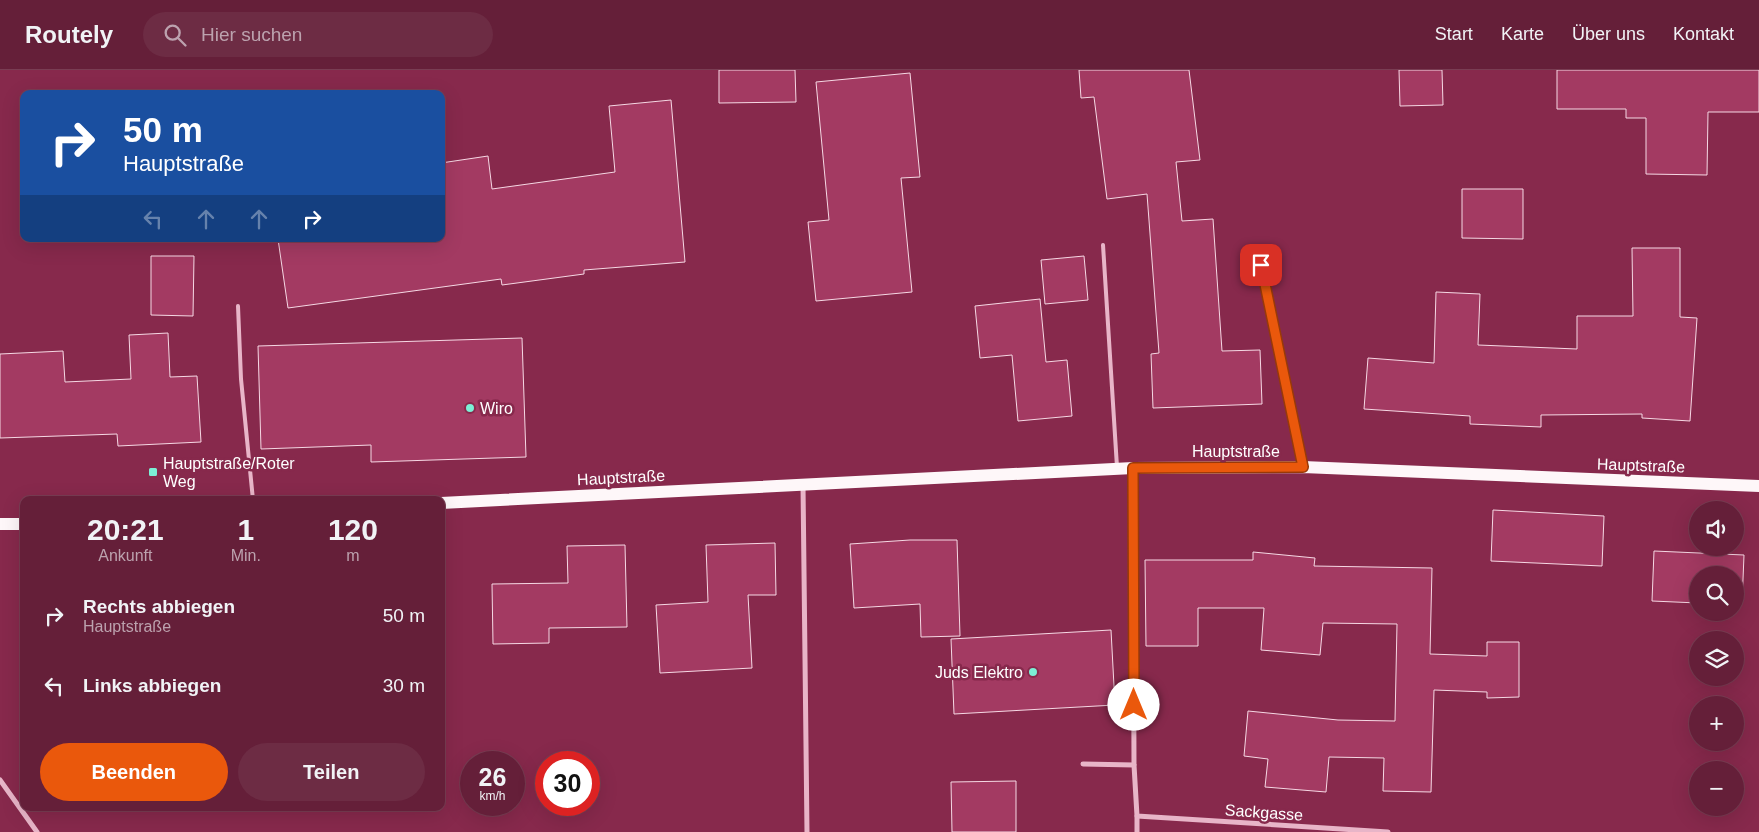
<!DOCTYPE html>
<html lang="de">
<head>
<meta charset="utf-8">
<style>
  body { margin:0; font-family:Arial,sans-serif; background:#6d2c44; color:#f1f3f6; height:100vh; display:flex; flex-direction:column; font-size:19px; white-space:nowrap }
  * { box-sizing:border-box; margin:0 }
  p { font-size:16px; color:#bca2ae }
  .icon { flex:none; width:28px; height:28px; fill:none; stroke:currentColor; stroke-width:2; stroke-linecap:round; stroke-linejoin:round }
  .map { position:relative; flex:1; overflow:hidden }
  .details { position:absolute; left:20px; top:426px; width:425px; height:315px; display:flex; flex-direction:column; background:#651f39; border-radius:10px; box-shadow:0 5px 20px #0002,0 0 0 1px #793d53 }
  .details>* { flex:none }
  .guide { position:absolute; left:20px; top:20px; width:425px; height:152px; border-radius:10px; box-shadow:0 5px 20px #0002,0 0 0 1px #793d53; background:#1a4fa0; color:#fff; overflow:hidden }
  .controls { position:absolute; left:1689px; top:431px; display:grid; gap:10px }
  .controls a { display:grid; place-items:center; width:55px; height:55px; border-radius:50%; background:#651f39; box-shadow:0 5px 20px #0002,0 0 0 1px #793d53; font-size:25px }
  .speed { position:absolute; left:460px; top:681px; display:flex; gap:10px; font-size:25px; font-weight:700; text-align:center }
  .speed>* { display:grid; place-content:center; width:65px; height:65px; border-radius:50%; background:#651f39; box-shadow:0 5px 20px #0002,0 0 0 1px #793d53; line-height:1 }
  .speed small { font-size:12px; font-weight:400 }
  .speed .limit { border:8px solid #d22; background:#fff; color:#111 }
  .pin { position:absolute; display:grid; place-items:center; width:42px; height:42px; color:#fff; margin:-21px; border-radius:10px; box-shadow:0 2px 8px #0006 }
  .me { position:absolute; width:55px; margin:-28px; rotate:0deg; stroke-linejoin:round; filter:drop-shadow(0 0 4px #0008) }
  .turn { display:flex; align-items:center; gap:18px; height:105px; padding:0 20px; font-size:22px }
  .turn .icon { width:65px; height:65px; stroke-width:2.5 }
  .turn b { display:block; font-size:35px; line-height:42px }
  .lanes { display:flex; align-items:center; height:48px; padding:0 20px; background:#0003; justify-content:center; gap:25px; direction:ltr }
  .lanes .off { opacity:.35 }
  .eta { display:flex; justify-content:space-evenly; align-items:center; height:85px; text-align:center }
  .eta b { font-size:30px; font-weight:600; line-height:35px }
  .cta { display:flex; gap:10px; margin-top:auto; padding:10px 20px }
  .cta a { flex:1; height:58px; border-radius:30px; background:#ea580c; color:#fff; font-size:20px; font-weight:600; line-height:58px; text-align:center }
  .cta a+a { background:#6d2c44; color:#f1f3f6 }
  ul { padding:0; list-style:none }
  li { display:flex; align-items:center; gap:15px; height:70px; padding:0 20px }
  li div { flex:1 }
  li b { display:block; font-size:19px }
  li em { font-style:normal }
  header { display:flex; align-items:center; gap:30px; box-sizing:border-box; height:70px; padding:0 25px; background:#651f39; border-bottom:1px solid #793d53 }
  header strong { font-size:24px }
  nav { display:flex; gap:28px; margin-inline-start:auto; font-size:18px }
  .search { width:350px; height:45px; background:#6d2c44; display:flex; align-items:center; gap:12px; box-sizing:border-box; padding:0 18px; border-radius:28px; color:#bca2ae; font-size:19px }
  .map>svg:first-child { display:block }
  .building { fill:#a33a62; stroke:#f6d8e4 }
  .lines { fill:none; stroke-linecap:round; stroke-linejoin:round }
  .service { stroke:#e8b5c8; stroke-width:4 }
  .minor { stroke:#e8b5c8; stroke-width:5 }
  .primary { stroke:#fef7f9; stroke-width:12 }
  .route-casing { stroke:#983908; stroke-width:12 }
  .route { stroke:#ea580c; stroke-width:9 }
  .poi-dot { fill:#7cefd5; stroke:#87294c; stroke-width:2 }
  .labels { text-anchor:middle; stroke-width:5; stroke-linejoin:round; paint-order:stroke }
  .poi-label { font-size:16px; fill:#fff; stroke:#87294c; text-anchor:start }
  .street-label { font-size:16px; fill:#fff; stroke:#87294c }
</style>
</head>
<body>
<header>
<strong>Routely</strong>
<div class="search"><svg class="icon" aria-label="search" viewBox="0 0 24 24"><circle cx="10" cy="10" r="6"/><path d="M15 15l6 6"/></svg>Hier suchen</div>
<nav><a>Start</a><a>Karte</a><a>Über uns</a><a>Kontakt</a></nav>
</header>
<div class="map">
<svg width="1759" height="762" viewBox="0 0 1759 762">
  <rect width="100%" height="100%" fill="#87294c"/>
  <g class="building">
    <path d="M 719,0 L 795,0 L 796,32 L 719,33 Z"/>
    <path d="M 1079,0 L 1189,0 L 1200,90 L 1176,92 L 1182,151 L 1213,149 L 1222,281 L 1260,280 L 1262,334 L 1153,338 L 1151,284 L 1159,283 L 1147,124 L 1107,129 L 1094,27 L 1081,28 Z"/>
    <path d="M 1399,0 L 1442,0 L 1443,35 L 1400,36 Z"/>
    <path d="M 1557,0 L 1759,0 L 1759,42 L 1708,42 L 1707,105 L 1646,104 L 1646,48 L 1626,48 L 1626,39 L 1557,39 Z"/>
    <path d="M 910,3 L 920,107 L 901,108 L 912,222 L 816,231 L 808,152 L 829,150 L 816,12 Z"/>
    <path d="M 671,30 L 685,192 L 584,200 L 584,204 L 502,215 L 501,209 L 288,238 L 278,169 L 441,169 L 441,93 L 488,86 L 492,119 L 615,102 L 609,36 Z"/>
    <path d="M 1462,119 L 1523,119 L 1523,169 L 1462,168 Z"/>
    <path d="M 1632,178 L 1680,178 L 1680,247 L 1697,248 L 1690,351 L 1642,348 L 1642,344 L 1541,345 L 1541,357 L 1470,354 L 1470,346 L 1364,339 L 1368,288 L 1434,293 L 1436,222 L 1480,224 L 1478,275 L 1577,279 L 1577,246 L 1633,246 Z"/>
    <path d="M 151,186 L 194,186 L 193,246 L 151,245 Z"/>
    <path d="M 1084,186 L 1088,230 L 1045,234 L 1041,190 Z"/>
    <path d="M 1040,229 L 1046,292 L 1067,290 L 1072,346 L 1018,351 L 1012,285 L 980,288 L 975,236 Z"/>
    <path d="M 168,263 L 170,307 L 197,306 L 201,372 L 118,376 L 117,364 L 0,368 L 0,284 L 63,281 L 65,312 L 131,309 L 129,265 Z"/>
    <path d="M 522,268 L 526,387 L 371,392 L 371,375 L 261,379 L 258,276 Z"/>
    <path d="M 1493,440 L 1604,446 L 1602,496 L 1491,491 Z"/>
    <path d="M 910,470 L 957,470 L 960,566 L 921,567 L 920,534 L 854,538 L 850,474 Z"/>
    <path d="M 775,473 L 776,525 L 748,525 L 752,598 L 660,603 L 656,535 L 708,532 L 706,475 Z"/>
    <path d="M 625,475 L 627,557 L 549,558 L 549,573 L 493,574 L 492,514 L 568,513 L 567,476 Z"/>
    <path d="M 1654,481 L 1744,485 L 1742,534 L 1735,534 L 1735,505 L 1698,505 L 1698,533 L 1652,531 Z"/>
    <path d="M 1253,482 L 1315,488 L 1314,496 L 1432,498 L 1430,584 L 1487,586 L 1487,572 L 1519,572 L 1519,627 L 1487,628 L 1487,622 L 1434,620 L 1431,722 L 1383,721 L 1384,688 L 1329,687 L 1326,722 L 1265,717 L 1268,689 L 1244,686 L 1248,641 L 1338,650 L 1395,651 L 1397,554 L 1323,553 L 1320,585 L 1261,580 L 1264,538 L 1198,538 L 1198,576 L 1146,576 L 1145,490 L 1253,490 Z"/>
    <path d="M 1111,560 L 1115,635 L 954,644 L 951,569 Z"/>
    <path d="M 1016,711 L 1016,762 L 952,762 L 951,712 Z"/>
  </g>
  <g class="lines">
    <g class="service">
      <path d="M 1103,175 L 1117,397"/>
      <path d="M 1261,195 L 1303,396"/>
      <path d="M 238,236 L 241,309 L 253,430"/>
    </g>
    <g class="minor">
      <path d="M 1133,398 L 1134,695 L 1137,746 L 1388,762"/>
      <path d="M 803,415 L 807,762"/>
      <path d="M 1083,694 L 1134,695"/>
      <path d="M 0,710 L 37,762"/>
      <path d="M 1137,762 L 1137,746"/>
    </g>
    <g class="primary">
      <path d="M 441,433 L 1133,398 L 1303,397 L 1759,416"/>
      <path d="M 0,454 L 24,454"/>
    </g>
  </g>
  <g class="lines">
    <g class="route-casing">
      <path id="route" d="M 1134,635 L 1133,398 L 1303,397 L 1261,195"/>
    </g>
    <use href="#route" class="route"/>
  </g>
  <g class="poi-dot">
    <circle cx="470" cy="338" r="5"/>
    <rect x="148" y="397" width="10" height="10" rx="2.5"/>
    <circle cx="1033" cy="602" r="5"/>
  </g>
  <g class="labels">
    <g class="poi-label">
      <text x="480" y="344">Wiro</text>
      <text x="163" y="399">Hauptstraße/Roter<tspan x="163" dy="18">Weg</tspan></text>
      <text x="1023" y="608" text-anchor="end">Juds Elektro</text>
    </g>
    <g class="street-label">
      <text x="1236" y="387">Hauptstraße</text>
      <text transform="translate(1641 395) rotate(2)" y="6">Hauptstraße</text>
      <text transform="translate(621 407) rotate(-3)" y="6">Hauptstraße</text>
      <text transform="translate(1264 742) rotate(4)" y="6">Sackgasse</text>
    </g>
  </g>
</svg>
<div class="controls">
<a><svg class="icon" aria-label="sound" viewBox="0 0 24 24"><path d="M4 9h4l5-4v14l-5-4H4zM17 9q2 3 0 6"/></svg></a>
<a><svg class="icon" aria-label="search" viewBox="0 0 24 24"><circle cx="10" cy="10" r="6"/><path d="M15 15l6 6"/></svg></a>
<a><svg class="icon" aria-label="layers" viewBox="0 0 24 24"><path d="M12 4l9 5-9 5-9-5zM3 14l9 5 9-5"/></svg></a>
<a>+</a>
<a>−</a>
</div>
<div class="speed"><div>26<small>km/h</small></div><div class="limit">30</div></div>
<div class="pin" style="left:1261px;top:195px;background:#d93025"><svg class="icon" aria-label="arrive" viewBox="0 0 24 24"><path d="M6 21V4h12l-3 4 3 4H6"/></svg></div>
<svg class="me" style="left:1134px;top:635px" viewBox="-20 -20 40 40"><circle r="19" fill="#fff"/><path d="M0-13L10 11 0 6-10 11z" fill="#ea580c"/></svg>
<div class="guide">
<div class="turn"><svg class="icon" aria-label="right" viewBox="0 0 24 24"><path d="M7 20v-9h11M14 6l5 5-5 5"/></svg><div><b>50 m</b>Hauptstraße</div></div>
<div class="lanes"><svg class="icon off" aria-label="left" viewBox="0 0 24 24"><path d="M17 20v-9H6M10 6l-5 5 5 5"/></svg><svg class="icon off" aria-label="ahead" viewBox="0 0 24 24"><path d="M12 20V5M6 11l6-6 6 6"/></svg><svg class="icon off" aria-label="ahead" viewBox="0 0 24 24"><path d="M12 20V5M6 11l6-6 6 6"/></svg><svg class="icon" aria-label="right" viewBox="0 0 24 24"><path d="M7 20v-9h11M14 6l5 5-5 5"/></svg></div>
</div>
<section class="details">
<div class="eta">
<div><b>20:21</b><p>Ankunft</p></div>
<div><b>1</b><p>Min.</p></div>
<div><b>120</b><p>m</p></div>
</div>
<ul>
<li><svg class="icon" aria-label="right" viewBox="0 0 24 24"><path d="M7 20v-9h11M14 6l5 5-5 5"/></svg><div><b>Rechts abbiegen</b><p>Hauptstraße</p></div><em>50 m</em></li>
<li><svg class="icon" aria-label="left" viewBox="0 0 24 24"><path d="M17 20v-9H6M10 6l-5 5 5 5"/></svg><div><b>Links abbiegen</b></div><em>30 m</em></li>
</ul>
<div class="cta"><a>Beenden</a><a>Teilen</a></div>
</section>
</div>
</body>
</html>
